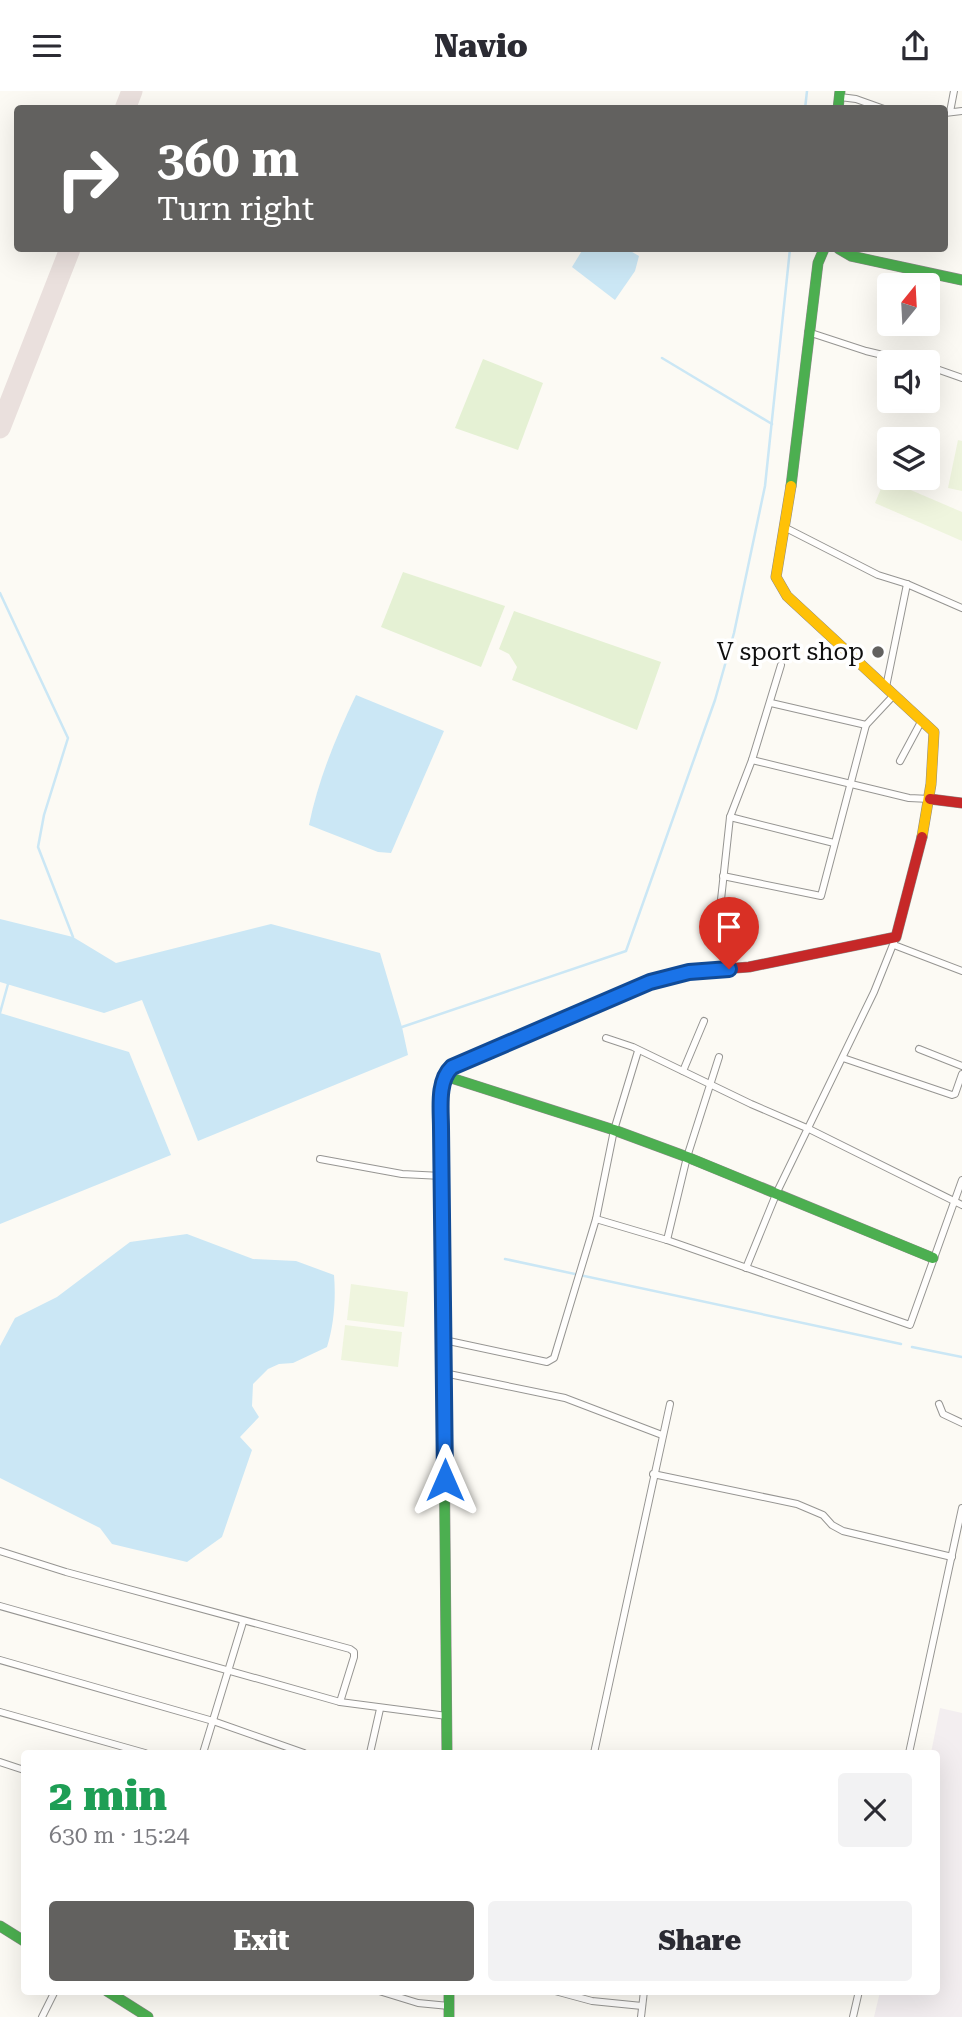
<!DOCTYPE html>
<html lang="en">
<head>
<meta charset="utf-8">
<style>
  body { margin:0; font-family:"Roboto Serif",serif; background:#f2f2f3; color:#2b2b33; height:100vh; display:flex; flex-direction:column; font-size:26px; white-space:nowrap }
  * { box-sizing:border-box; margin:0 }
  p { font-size:23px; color:#7c7c81 }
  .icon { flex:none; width:38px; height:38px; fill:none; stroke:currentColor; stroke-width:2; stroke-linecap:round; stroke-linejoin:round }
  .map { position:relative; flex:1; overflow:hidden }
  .sheet { position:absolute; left:21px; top:1659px; width:919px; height:245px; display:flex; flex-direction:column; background:#fff; border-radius:7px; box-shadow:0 7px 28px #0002 }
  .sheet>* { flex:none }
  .top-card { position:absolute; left:14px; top:14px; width:934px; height:147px; border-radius:7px; box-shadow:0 7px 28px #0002; background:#62615f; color:#fff; overflow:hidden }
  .needle { width:46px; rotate:18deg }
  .tools { position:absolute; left:877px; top:182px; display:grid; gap:14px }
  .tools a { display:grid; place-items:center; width:63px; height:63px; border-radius:7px; background:#fff; box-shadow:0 7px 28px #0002; font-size:35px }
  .pin { position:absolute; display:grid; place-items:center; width:60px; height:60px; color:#fff; margin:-72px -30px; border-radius:50% 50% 50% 0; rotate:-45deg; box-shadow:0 0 7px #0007 }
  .pin .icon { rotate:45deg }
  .me { position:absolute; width:77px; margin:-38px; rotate:0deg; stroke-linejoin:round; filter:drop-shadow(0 0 5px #0008) }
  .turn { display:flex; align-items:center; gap:24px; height:147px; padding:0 28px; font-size:32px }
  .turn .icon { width:91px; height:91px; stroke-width:2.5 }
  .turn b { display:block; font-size:49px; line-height:60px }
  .round { display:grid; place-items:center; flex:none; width:74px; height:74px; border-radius:7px; background:#f2f2f3 }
  .overview { display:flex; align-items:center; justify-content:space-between; height:119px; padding:0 28px }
  h1 { font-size:42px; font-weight:800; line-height:52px; color:#1e9e55 }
  .action { display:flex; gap:14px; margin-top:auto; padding:14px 28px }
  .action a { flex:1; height:80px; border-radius:7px; background:#62615f; color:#fff; font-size:28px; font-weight:800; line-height:80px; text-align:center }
  .action a+a { background:#f2f2f3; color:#2b2b33 }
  header { display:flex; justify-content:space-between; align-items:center; height:91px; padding:0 28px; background:#fff; font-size:32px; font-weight:800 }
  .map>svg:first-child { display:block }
  .industrial { fill:#f3eef0 }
  .green { fill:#e5f1d4 }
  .pitch { fill:#eff5de }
  .water { fill:#cbe7f5 }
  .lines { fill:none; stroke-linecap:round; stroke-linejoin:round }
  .stream { stroke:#cbe7f5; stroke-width:2.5 }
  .taxiway { stroke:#eae0dd; stroke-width:21 }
  .street-casing { stroke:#969592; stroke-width:8 }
  .fast-casing { stroke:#8c8b89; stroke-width:11 }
  .slow-casing { stroke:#8c8b89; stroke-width:11 }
  .jam-casing { stroke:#8c8b89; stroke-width:11 }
  .street { stroke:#fffefd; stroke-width:6 }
  .fast { stroke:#4caf50; stroke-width:10 }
  .slow { stroke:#ffc107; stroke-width:10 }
  .jam { stroke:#c62828; stroke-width:10 }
  .route-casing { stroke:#114b97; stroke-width:18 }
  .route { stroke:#1a73e8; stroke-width:12 }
  .poi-dot { fill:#62615f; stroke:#fff; stroke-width:2.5 }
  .labels { text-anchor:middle; stroke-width:7; stroke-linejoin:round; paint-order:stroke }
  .poi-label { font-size:24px; fill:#0f0f0f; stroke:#fff; text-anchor:end }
</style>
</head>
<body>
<header><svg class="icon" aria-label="menu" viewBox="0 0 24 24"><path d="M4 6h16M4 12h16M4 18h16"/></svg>Navio<svg class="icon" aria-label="share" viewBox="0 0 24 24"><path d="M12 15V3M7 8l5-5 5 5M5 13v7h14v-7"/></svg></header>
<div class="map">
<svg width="962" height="1926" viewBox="0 0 962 1926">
  <rect width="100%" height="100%" fill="#fcfaf4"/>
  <path class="industrial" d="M 940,1617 L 962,1622 L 962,1926 L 874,1926 L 880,1901 L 936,1900 L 936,1662 L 931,1662 Z"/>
  <g class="green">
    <path d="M 483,268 L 543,292 L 518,359 L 455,337 Z"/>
    <path d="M 403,481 L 505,515 L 481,576 L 381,536 Z"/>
    <path d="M 514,520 L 661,571 L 637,639 L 512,589 L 517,576 L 509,563 L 499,558 Z"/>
  </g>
  <g class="pitch">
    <path d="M 958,349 L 962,350 L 962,400 L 948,397 Z"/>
    <path d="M 885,388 L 962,421 L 962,450 L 875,412 Z"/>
    <path d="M 351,1193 L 408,1201 L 404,1236 L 347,1229 Z"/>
    <path d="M 345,1234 L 402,1241 L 398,1276 L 341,1269 Z"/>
  </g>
  <g class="water">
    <path d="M 583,158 L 627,158 L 639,165 L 635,180 L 615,209 L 572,176 Z"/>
    <path d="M 356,604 L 444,640 L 391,762 L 378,761 L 309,734 C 318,689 336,646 356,604 Z"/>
    <path d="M 0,828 L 73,846 L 116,872 L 271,833 L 380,862 L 402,936 L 408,964 L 198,1050 L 142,909 L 104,922 L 0,891 Z"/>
    <path d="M 0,922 L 129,961 L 171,1064 L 0,1133 Z"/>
    <path d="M 187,1143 L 253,1168 L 296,1170 L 334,1184 C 336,1208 334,1234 327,1256 L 293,1272 L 279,1273 L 268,1278 L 253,1293 L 252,1315 L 259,1326 L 240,1346 L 252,1359 L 222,1446 L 187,1471 L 112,1453 L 100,1437 L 0,1387 L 0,1255 L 15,1227 L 57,1206 L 130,1151 Z"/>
  </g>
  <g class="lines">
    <g class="stream">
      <path d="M 805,18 L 807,0"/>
      <path d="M 662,267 L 772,333"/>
      <path d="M 0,502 L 68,647 L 44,724 L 38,756 L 73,846"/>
      <path d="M 0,922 L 8,893"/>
      <path d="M 402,936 L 626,860 L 715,609 L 734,542 L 765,395 L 790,158"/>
      <path d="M 505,1168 L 901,1253"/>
      <path d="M 912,1256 L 962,1266"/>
    </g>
    <g class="taxiway">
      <path d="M 125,18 L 132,0"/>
      <path d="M 0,337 L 70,158"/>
    </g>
    <g class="street-casing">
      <g id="street">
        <path d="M 840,6 L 856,8 L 884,18"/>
        <path d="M 950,21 L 954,0"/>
        <path d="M 945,22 L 962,20"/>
        <path d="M 808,241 L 866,260 L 912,271"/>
        <path d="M 928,275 L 962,287"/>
        <path d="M 784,436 L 878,484 L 907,493 L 962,517"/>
        <path d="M 886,596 L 907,493"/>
        <path d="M 771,612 L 866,634"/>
        <path d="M 752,669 L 909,707 L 930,708"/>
        <path d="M 900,670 L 922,629"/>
        <path d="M 730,726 L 834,752"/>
        <path d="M 723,785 L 821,805 L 866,634 L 894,604"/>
        <path d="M 719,827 L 730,726 L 752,669 L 781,574"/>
        <path d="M 894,854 L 962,880"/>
        <path d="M 606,947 L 633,956 L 751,1013 L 809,1038 L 962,1114"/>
        <path d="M 919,958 L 962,975"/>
        <path d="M 843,967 L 952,1004 L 955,1003 L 962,983"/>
        <path d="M 683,980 L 704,930"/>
        <path d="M 320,1068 L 402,1083 L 442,1085"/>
        <path d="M 596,1128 L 667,1149 L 910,1234 L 962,1089"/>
        <path d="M 667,1149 L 687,1066 L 719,966"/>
        <path d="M 746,1177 L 777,1101 L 874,901 L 896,846"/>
        <path d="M 444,1249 L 547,1271 L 554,1267 L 596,1128 L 614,1039 L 638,960"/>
        <path d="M 444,1282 L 565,1307 L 662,1344"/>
        <path d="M 939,1313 L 943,1323 L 962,1332"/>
        <path d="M 653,1383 L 797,1413 L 823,1424 L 832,1434 L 843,1440 L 952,1466"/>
        <path d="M 0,1460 L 66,1481 L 350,1558 L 354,1561 L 354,1566 L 340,1611"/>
        <path d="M 0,1515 L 340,1611 L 447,1625"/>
        <path d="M 0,1569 L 213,1630 L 304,1662"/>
        <path d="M 0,1621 L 145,1662"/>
        <path d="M 203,1662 L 243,1531"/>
        <path d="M 370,1662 L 380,1618"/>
        <path d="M 594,1662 L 670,1313"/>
        <path d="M 909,1662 L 962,1417"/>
        <path d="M 0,1671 L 24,1679"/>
        <path d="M 379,1900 L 418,1912 L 449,1915"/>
        <path d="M 555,1900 L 592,1910 L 642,1915"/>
        <path d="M 42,1926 L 55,1900"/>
        <path d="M 641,1926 L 644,1900"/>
        <path d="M 853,1926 L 859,1900"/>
      </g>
    </g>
    <g class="fast-casing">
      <g id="fast">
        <path d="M 838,18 L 840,0"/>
        <path d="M 839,158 L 851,165 L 962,189"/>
        <path d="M 791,395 L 818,172 L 824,158"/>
        <path d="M 445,985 L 614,1039 L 687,1066 L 933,1167"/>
        <path d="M 447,1662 L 441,1013 L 444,989 L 452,976 L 650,891 L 697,880"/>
        <path d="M 0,1835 L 24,1850"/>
        <path d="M 107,1900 L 148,1926"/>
        <path d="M 449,1900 L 449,1926"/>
      </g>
    </g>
    <g class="slow-casing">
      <path id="slow" d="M 791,395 L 776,486 L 787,505 L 934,641 L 931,693 L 922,746"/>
    </g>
    <g class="jam-casing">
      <g id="jam">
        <path d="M 930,708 L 962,712"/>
        <path d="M 697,880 L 749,876 L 896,846 L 922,746"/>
      </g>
    </g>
    <use href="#street" class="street"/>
    <use href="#fast" class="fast"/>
    <use href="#slow" class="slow"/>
    <use href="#jam" class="jam"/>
  </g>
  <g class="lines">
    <g class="route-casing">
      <path id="route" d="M 445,1389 L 441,1037 C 441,1018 437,990 452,976 L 650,891 L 689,881 L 729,878"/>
    </g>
    <use href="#route" class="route"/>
  </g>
  <circle class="poi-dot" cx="878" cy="561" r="7"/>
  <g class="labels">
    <g class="poi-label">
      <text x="864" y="569">V sport shop</text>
    </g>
  </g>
</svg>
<div class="tools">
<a><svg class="needle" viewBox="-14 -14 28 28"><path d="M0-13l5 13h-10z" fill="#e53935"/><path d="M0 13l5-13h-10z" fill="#7c7c81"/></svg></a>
<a><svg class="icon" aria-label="sound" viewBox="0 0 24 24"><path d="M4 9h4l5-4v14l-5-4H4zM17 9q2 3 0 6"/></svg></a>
<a><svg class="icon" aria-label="layers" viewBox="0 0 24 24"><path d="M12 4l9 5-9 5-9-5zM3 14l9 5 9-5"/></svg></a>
</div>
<div class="pin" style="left:729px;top:878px;background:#d93025"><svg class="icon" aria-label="arrive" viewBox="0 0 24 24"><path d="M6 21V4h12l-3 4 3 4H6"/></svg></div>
<svg class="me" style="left:445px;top:1389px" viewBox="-20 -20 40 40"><path d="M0-17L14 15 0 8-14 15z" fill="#1a73e8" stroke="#fff" stroke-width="4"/></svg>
<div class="top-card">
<div class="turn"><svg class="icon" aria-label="right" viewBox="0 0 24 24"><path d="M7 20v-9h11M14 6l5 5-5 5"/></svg><div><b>360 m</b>Turn right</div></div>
</div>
<section class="sheet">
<div class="overview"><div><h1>2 min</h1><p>630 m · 15:24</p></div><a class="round"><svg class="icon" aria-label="close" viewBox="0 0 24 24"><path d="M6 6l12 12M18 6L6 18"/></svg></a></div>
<div class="action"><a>Exit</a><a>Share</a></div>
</section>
</div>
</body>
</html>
